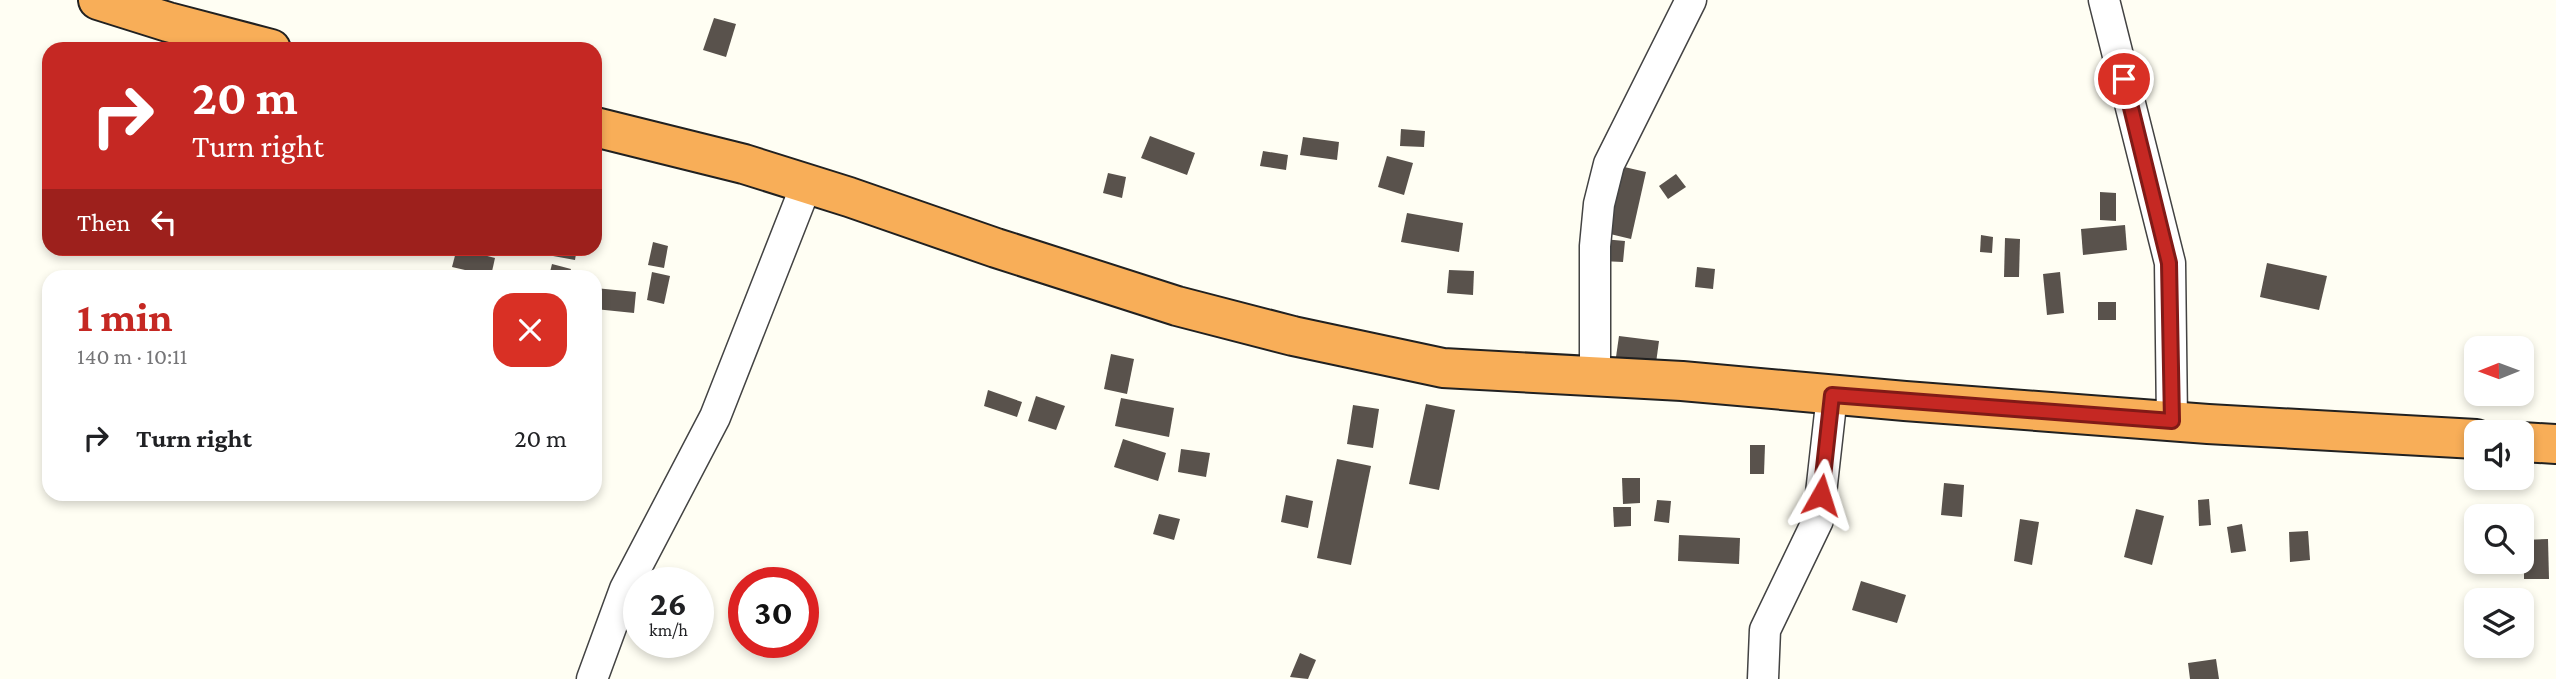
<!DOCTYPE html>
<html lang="en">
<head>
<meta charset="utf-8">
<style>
  body { margin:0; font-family:"Crimson Pro",serif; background:#f2f2f2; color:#202124; height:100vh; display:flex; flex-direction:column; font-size:26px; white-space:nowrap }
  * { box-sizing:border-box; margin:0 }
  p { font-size:23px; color:#757577 }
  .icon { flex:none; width:38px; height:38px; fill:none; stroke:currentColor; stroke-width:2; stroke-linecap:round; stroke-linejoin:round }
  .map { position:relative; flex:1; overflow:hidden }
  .sheet { position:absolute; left:42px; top:270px; width:560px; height:231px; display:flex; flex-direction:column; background:#fff; border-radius:21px; box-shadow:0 4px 10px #0003 }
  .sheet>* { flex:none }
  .guide { position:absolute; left:42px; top:42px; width:560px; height:214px; border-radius:21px; box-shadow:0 4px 10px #0003; background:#c52823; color:#fff; overflow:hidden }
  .needle { width:46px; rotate:269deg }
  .fabs { position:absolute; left:2464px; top:336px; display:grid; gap:14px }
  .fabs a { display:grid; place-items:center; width:70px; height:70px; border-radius:14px; background:#fff; box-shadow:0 4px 10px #0003; font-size:35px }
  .speed { position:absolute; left:623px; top:567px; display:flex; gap:14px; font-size:35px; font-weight:700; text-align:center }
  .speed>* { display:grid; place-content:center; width:91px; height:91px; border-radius:50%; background:#fff; box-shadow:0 4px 10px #0003; line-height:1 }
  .speed small { font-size:18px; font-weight:400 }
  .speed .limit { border:10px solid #d22; background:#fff; color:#111 }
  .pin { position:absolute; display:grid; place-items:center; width:60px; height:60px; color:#fff; margin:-30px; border:4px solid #fff; border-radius:50%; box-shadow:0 2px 7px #0007 }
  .me { position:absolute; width:77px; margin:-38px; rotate:6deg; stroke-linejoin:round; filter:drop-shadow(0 0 5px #0008) }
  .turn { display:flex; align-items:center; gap:24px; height:147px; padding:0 35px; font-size:32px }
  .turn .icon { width:91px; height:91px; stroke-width:2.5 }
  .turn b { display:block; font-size:49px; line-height:60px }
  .then { display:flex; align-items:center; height:66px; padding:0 35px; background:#0003; gap:14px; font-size:26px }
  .round { display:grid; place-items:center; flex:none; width:74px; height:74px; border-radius:21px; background:#f2f2f2 }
  .summary { display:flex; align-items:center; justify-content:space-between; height:119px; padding:0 35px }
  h1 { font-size:42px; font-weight:700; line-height:52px; color:#c52823 }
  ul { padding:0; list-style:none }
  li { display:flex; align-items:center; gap:21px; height:98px; padding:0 35px }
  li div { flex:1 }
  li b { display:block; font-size:26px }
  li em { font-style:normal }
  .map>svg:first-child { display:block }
  .building { fill:#59524c }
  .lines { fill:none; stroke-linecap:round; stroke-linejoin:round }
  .street-casing { stroke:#434343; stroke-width:33 }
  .highway-casing { stroke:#212121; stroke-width:42 }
  .street { stroke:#fff; stroke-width:30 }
  .highway { stroke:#f8ae58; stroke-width:38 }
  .route-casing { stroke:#801a17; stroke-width:18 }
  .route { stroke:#c52823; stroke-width:12 }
</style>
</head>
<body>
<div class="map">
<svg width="2556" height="679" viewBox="0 0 2556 679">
  <rect width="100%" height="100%" fill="#fffef3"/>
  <g class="building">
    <path d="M 714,18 L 736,24 L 726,57 L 703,50 Z"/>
    <path d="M 1401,129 L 1425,131 L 1424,147 L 1400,146 Z"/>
    <path d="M 1150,136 L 1195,153 L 1187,175 L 1141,158 Z"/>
    <path d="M 1303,137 L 1339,142 L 1337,160 L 1300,155 Z"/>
    <path d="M 1263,151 L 1288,155 L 1286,170 L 1260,166 Z"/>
    <path d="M 1387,156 L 1413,163 L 1404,195 L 1378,187 Z"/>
    <path d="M 1620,166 L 1646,172 L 1631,239 L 1606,233 Z"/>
    <path d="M 1108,173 L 1126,177 L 1122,198 L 1103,193 Z"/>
    <path d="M 1676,174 L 1686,187 L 1668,199 L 1659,186 Z"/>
    <path d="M 2100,192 L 2116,193 L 2116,221 L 2100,220 Z"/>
    <path d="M 1407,213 L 1463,223 L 1459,252 L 1401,242 Z"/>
    <path d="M 2125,225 L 2127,250 L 2083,255 L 2081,229 Z"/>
    <path d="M 1981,235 L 1993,237 L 1992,253 L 1980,252 Z"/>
    <path d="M 2005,238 L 2020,239 L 2019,277 L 2004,277 Z"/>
    <path d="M 1603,239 L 1625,241 L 1623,262 L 1601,261 Z"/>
    <path d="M 653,242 L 668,246 L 664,268 L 648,265 Z"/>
    <path d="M 457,248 L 495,258 L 491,276 L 452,267 Z"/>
    <path d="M 555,248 L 577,248 L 575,260 L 553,256 Z"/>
    <path d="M 2267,263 L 2327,276 L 2319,310 L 2260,297 Z"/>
    <path d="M 552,264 L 571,269 L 569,276 L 549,276 Z"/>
    <path d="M 1697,267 L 1715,269 L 1713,289 L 1695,287 Z"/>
    <path d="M 1449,270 L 1474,271 L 1473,295 L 1447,293 Z"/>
    <path d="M 652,272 L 670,276 L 664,304 L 647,300 Z"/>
    <path d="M 2060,272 L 2064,313 L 2047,315 L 2043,274 Z"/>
    <path d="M 595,288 L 636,292 L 634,313 L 595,309 Z"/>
    <rect x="2098" y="302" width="18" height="18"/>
    <path d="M 1619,336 L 1659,341 L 1656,363 L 1616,357 Z"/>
    <path d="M 1111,354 L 1134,359 L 1127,394 L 1104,389 Z"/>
    <path d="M 988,390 L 1022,402 L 1017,417 L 984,406 Z"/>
    <path d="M 1036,396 L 1065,406 L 1056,430 L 1028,421 Z"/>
    <path d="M 1121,398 L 1174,408 L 1169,437 L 1115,426 Z"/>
    <path d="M 1426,404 L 1455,410 L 1439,490 L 1409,484 Z"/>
    <path d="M 1353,405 L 1379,409 L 1373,448 L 1347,444 Z"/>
    <path d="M 1123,439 L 1166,453 L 1158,481 L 1114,467 Z"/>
    <path d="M 1750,445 L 1765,445 L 1764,474 L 1750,474 Z"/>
    <path d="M 1181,449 L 1210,453 L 1206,477 L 1178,472 Z"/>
    <path d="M 1337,459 L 1371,466 L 1351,565 L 1317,558 Z"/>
    <path d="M 1622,478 L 1640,478 L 1640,503 L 1623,504 Z"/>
    <path d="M 1944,483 L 1964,485 L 1962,517 L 1941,515 Z"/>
    <path d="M 1286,495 L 1313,501 L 1308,528 L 1281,522 Z"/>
    <path d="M 2209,499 L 2211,525 L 2199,526 L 2198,500 Z"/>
    <path d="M 1657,500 L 1671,501 L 1669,523 L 1654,521 Z"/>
    <path d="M 1613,507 L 1631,507 L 1631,526 L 1614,527 Z"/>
    <path d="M 2136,509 L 2164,516 L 2152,565 L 2124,557 Z"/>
    <path d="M 1159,514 L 1180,519 L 1174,540 L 1153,534 Z"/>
    <path d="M 2020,519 L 2039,522 L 2032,565 L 2014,561 Z"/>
    <path d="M 2242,524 L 2246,551 L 2231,553 L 2227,527 Z"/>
    <path d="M 2308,531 L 2310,560 L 2290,562 L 2289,532 Z"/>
    <path d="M 1679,535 L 1740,538 L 1739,564 L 1678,561 Z"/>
    <path d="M 2548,539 L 2549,579 L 2524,579 L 2524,540 Z"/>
    <path d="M 1861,581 L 1906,595 L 1897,623 L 1852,610 Z"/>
    <path d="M 1300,653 L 1316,660 L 1308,679 L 1290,677 Z"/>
    <path d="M 2216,659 L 2219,679 L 2190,679 L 2188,663 Z"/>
  </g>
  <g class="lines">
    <g class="street-casing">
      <g id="street">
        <path d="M 2104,0 L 2170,263 L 2172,421"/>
        <path d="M 1595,376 L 1595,246 L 1599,204 L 1609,164 L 1691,0"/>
        <path d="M 592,679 L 625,589 L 715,417 L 807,183"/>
        <path d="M 1763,679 L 1765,630 L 1818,520 L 1832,395"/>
      </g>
    </g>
    <g class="highway-casing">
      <g id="highway">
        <path d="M 98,0 L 168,22 L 271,49"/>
        <path d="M 595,127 L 744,164 L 849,197 L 996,248 L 1177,306 L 1293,336 L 1443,368 L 1682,381 L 1905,401 L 2208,424 L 2476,439"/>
        <path d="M 2522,442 L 2556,444"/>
      </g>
    </g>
    <use href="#street" class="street"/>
    <use href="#highway" class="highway"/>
  </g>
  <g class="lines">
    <g class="route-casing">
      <path id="route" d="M 1821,495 L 1832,395 L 2172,421 L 2169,263 L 2124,79"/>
    </g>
    <use href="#route" class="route"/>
  </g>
</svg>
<div class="fabs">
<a><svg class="needle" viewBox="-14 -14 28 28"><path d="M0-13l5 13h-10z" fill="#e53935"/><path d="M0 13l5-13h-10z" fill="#757577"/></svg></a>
<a><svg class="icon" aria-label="sound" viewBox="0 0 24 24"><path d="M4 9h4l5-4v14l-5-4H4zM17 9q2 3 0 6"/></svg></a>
<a><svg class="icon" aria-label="search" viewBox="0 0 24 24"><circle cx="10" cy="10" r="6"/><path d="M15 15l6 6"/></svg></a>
<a><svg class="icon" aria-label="layers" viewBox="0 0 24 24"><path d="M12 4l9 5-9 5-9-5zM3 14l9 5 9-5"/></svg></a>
</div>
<div class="speed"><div>26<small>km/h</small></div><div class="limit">30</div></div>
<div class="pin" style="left:2124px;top:79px;background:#d93025"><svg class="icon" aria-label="arrive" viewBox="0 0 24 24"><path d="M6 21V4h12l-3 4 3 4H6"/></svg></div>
<svg class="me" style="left:1821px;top:495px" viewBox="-20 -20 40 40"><path d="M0-17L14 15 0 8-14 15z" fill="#c52823" stroke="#fff" stroke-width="4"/></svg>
<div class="guide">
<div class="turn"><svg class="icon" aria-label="right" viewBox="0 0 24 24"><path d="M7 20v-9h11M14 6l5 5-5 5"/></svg><div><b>20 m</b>Turn right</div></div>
<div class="then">Then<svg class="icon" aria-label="left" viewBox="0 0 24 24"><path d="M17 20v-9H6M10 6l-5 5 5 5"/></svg></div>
</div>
<section class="sheet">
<div class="summary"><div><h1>1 min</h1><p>140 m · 10:11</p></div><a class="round" style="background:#d93025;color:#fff"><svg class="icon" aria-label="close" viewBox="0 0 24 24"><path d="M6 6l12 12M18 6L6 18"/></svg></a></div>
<ul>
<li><svg class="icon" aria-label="right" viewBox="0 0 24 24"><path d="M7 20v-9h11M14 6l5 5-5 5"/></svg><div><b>Turn right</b></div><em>20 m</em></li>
</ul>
</section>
</div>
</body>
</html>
